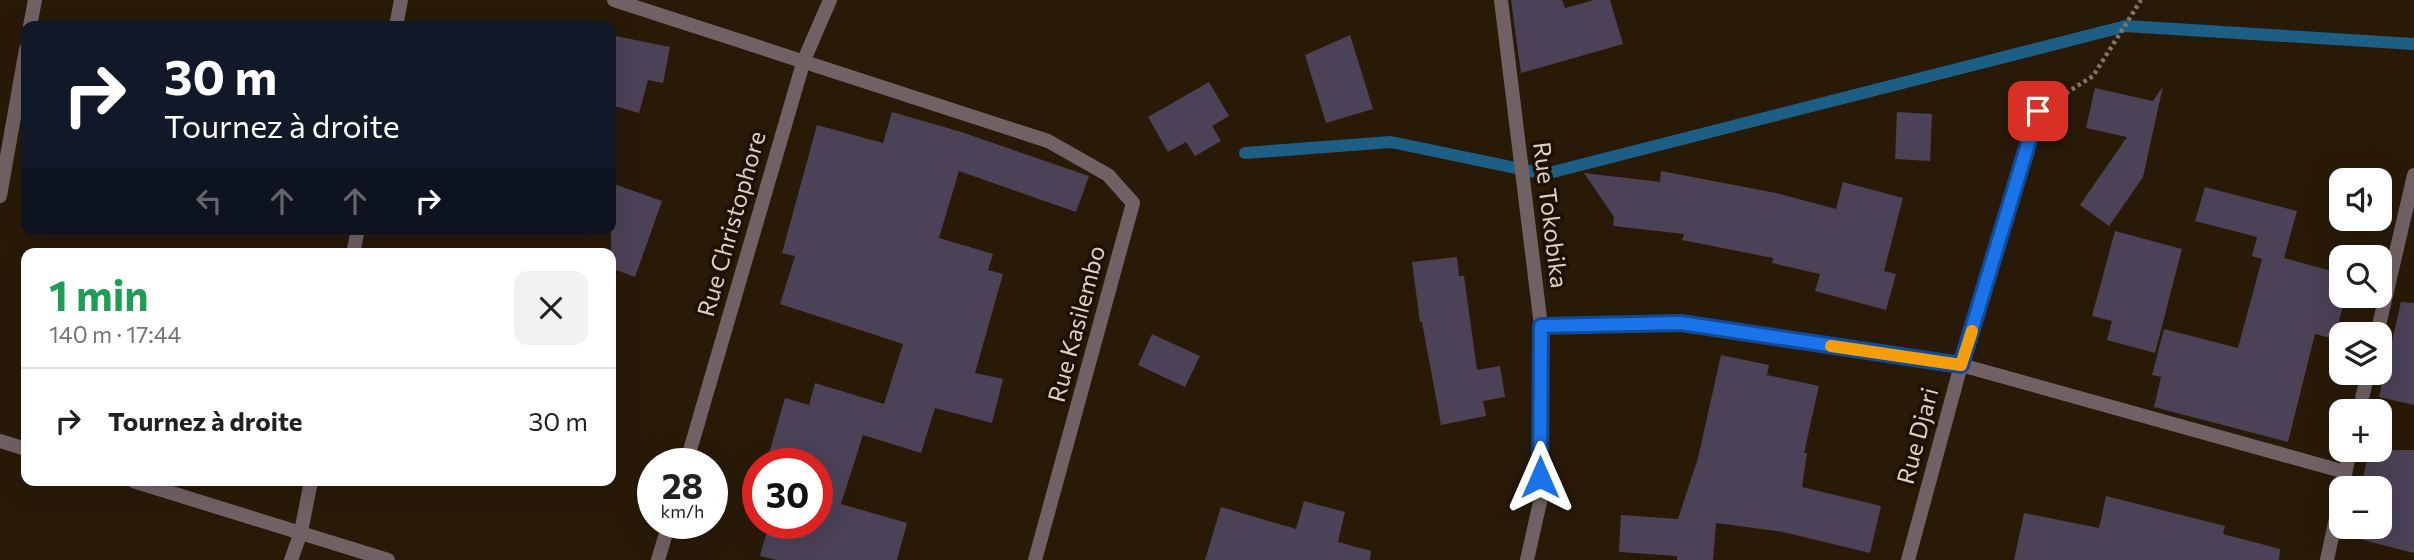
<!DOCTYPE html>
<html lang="fr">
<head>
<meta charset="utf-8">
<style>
  body { margin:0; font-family:Commissioner,sans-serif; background:#f2f2f2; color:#202124; height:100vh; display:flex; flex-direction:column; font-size:26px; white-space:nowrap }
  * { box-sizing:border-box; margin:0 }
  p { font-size:23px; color:#757577 }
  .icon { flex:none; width:38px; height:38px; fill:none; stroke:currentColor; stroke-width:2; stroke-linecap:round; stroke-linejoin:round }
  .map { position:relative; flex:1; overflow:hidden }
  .drawer { position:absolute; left:21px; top:248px; width:595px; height:238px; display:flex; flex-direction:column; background:#fff; border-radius:14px; box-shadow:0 7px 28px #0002 }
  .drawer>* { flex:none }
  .banner { position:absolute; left:21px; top:21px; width:595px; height:214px; border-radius:14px; box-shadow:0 7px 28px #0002; background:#111827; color:#fff; overflow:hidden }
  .buttons { position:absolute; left:2329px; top:168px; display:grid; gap:14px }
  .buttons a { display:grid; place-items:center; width:63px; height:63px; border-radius:14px; background:#fff; box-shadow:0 7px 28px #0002; font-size:35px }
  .speed { position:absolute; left:637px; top:448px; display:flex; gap:14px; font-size:35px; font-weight:700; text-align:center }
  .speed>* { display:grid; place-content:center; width:91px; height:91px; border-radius:50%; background:#fff; box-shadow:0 7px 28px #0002; line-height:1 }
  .speed small { font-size:18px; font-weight:400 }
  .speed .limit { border:10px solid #d22; background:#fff; color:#111 }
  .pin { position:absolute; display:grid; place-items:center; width:60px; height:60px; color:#fff; margin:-30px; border-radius:14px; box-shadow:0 4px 10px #0006 }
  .me { position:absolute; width:77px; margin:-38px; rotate:0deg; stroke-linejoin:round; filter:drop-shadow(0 0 5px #0008) }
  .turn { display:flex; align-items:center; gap:24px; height:147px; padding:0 28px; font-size:32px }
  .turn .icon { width:91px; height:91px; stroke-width:2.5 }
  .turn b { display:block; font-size:49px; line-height:60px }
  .lanes { display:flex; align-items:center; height:66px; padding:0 28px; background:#0003; justify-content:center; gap:35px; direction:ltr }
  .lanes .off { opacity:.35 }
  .round { display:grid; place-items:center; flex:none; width:74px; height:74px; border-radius:14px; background:#f2f2f2 }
  .summary { display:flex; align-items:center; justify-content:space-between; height:119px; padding:0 28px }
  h1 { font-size:42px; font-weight:700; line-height:52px; color:#1e9e55 }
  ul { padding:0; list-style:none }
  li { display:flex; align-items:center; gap:21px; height:105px; padding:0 28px; border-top:2px solid #e0e0e0 }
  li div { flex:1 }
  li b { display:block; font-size:26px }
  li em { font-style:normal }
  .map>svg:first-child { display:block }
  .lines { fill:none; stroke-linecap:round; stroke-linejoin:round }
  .stream { stroke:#1d5e84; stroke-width:12 }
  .building { fill:#4b4257 }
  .path { stroke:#817566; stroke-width:4.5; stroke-dasharray:3.5 3.5; stroke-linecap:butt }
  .street { stroke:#706264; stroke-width:14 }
  .route-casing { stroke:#114b97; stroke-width:18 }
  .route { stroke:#1a73e8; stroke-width:12 }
  .slow { stroke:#f59e0b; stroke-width:12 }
  .labels { text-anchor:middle; stroke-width:7; stroke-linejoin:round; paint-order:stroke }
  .street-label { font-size:24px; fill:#dbd1c6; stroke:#1f1102 }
</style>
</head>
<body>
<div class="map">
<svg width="2414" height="560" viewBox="0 0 2414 560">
  <rect width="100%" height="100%" fill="#291a08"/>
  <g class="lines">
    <path class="stream" d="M 1245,153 L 1391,142 L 1545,174 L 2126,26 L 2414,44"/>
  </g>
  <g class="building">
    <path d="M 1511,0 L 1562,0 L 1565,8 L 1594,0 L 1610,0 L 1623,44 L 1521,73 Z"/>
    <path d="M 611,35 L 670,47 L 663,83 L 648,80 L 639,113 L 611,105 Z"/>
    <path d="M 1350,35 L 1373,109 L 1326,123 L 1305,55 Z"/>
    <path d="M 1209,82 L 1229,116 L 1212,126 L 1221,141 L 1195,156 L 1186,142 L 1168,152 L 1148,117 Z"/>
    <path d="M 2163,86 L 2143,177 L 2109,226 L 2080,205 L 2127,137 L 2086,128 L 2095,88 L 2153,101 Z"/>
    <path d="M 892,112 L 958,131 L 1089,176 L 1076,212 L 959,171 L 939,238 L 993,254 L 988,270 L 1003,274 L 975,373 L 1003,379 L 992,423 L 935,408 L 921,453 L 863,435 L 841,504 L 907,523 L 897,560 L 777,560 L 760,556 L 769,523 L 817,523 L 817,464 L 766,464 L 785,398 L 809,405 L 815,383 L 884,404 L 903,344 L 780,304 L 795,256 L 782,253 L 817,125 L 883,143 Z"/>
    <path d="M 1897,112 L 1932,114 L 1930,161 L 1895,159 Z"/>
    <path d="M 1661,171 L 1776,193 L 1836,209 L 1843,182 L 1903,198 L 1884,271 L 1896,274 L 1886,310 L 1815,291 L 1820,274 L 1772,263 L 1773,258 L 1682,240 L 1684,234 L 1613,226 L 1614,217 L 1584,173 L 1660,182 Z"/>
    <path d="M 611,183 L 662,201 L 635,277 L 611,268 Z"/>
    <path d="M 2205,187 L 2297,211 L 2284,258 L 2342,274 L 2342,310 L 2334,339 L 2315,334 L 2288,442 L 2154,407 L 2161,377 L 2152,375 L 2164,329 L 2238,348 L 2262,259 L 2252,256 L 2257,237 L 2195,221 Z"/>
    <path d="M 2115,231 L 2182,249 L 2155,353 L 2107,340 L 2112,321 L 2092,316 Z"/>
    <path d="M 1457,257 L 1459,276 L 1464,276 L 1477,370 L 1500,366 L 1505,397 L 1483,401 L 1486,416 L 1441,425 L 1422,322 L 1420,322 L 1412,262 Z"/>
    <path d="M 2401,302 L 2414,303 L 2414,405 L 2379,397 Z"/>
    <path d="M 1152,334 L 1200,356 L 1185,387 L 1138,365 Z"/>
    <path d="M 1721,355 L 1769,365 L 1767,375 L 1819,386 L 1804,453 L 1807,453 L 1802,487 L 1881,506 L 1870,553 L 1783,532 L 1716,523 L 1713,560 L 1677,560 L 1677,556 L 1619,552 L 1621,515 L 1678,519 L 1698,458 Z"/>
    <path d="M 2369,450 L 2414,450 L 2414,553 L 2355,538 L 2358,527 L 2380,527 L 2380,488 L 2361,488 Z"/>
    <path d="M 2106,496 L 2225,526 L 2223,534 L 2280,549 L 2279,560 L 2014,560 L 2024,513 L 2099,528 Z"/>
    <path d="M 1304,501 L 1345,512 L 1338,542 L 1371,551 L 1370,560 L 1205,560 L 1221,507 L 1296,529 Z"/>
  </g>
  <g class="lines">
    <path class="path" d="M 2060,97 L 2093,76 L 2141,0"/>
    <g class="street">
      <path d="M 614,0 L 1048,141 L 1108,175 L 1133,203 L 1035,560"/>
      <path d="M 1501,0 L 1541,326 L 1540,502 L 1527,560"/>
      <path d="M 30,26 L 35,0"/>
      <path d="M 396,26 L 401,0"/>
      <path d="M 0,196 L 26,49"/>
      <path d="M 353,254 L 358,229"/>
      <path d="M 1541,326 L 1681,323 L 1961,365 L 2345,472"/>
      <path d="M 2377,334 L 2414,175"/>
      <path d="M 2359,411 L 2368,373"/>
      <path d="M 0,441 L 26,449"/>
      <path d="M 686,464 L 804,60 L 830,0"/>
      <path d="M 2344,480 L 2350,450"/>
      <path d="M 133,481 L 388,560"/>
      <path d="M 291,560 L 301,532 L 311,481"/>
      <path d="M 658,560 L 669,523"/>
      <path d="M 1908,560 L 1961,365 L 2038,111"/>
      <path d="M 2327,560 L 2342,490"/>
    </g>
  </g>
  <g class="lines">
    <g class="route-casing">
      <path id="route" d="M 1540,477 L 1541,326 L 1681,323 L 1961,365 L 2038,111"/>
    </g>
    <use href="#route" class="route"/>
    <path class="slow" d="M 1831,346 L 1961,365 L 1972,331"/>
  </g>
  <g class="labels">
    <g class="street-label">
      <text transform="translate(1550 215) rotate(83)" y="8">Rue Tokobika</text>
      <text transform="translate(732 224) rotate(-74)" y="8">Rue Christophore</text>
      <text transform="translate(1077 324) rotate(-75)" y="8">Rue Kasilembo</text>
      <text transform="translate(1918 436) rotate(-75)" y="8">Rue Djari</text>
    </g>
  </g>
</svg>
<div class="buttons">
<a><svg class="icon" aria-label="sound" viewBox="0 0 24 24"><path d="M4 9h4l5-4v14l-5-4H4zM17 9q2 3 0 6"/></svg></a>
<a><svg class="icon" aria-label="search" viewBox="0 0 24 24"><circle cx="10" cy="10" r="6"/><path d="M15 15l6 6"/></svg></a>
<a><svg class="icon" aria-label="layers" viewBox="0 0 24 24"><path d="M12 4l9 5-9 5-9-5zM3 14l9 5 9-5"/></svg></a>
<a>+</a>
<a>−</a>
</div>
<div class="speed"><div>28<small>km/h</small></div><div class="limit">30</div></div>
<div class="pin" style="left:2038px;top:111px;background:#d93025"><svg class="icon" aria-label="arrive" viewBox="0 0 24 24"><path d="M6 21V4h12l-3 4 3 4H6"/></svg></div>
<svg class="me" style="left:1540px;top:477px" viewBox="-20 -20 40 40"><path d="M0-17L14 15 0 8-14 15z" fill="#1a73e8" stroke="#fff" stroke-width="4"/></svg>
<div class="banner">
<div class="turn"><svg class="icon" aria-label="right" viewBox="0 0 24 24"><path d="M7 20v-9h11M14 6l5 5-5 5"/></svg><div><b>30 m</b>Tournez à droite</div></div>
<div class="lanes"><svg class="icon off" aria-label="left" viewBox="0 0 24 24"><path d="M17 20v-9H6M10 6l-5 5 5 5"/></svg><svg class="icon off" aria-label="ahead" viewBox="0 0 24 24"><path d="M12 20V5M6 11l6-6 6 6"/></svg><svg class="icon off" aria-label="ahead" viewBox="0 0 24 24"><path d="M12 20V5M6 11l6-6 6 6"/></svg><svg class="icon" aria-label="right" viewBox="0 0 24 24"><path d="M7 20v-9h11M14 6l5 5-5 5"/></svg></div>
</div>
<section class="drawer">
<div class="summary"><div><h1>1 min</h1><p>140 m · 17:44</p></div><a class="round"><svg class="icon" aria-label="close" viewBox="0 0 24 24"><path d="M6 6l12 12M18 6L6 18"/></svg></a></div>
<ul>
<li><svg class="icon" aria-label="right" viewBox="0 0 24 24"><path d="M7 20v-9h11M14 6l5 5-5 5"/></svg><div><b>Tournez à droite</b></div><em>30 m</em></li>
</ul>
</section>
</div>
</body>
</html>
